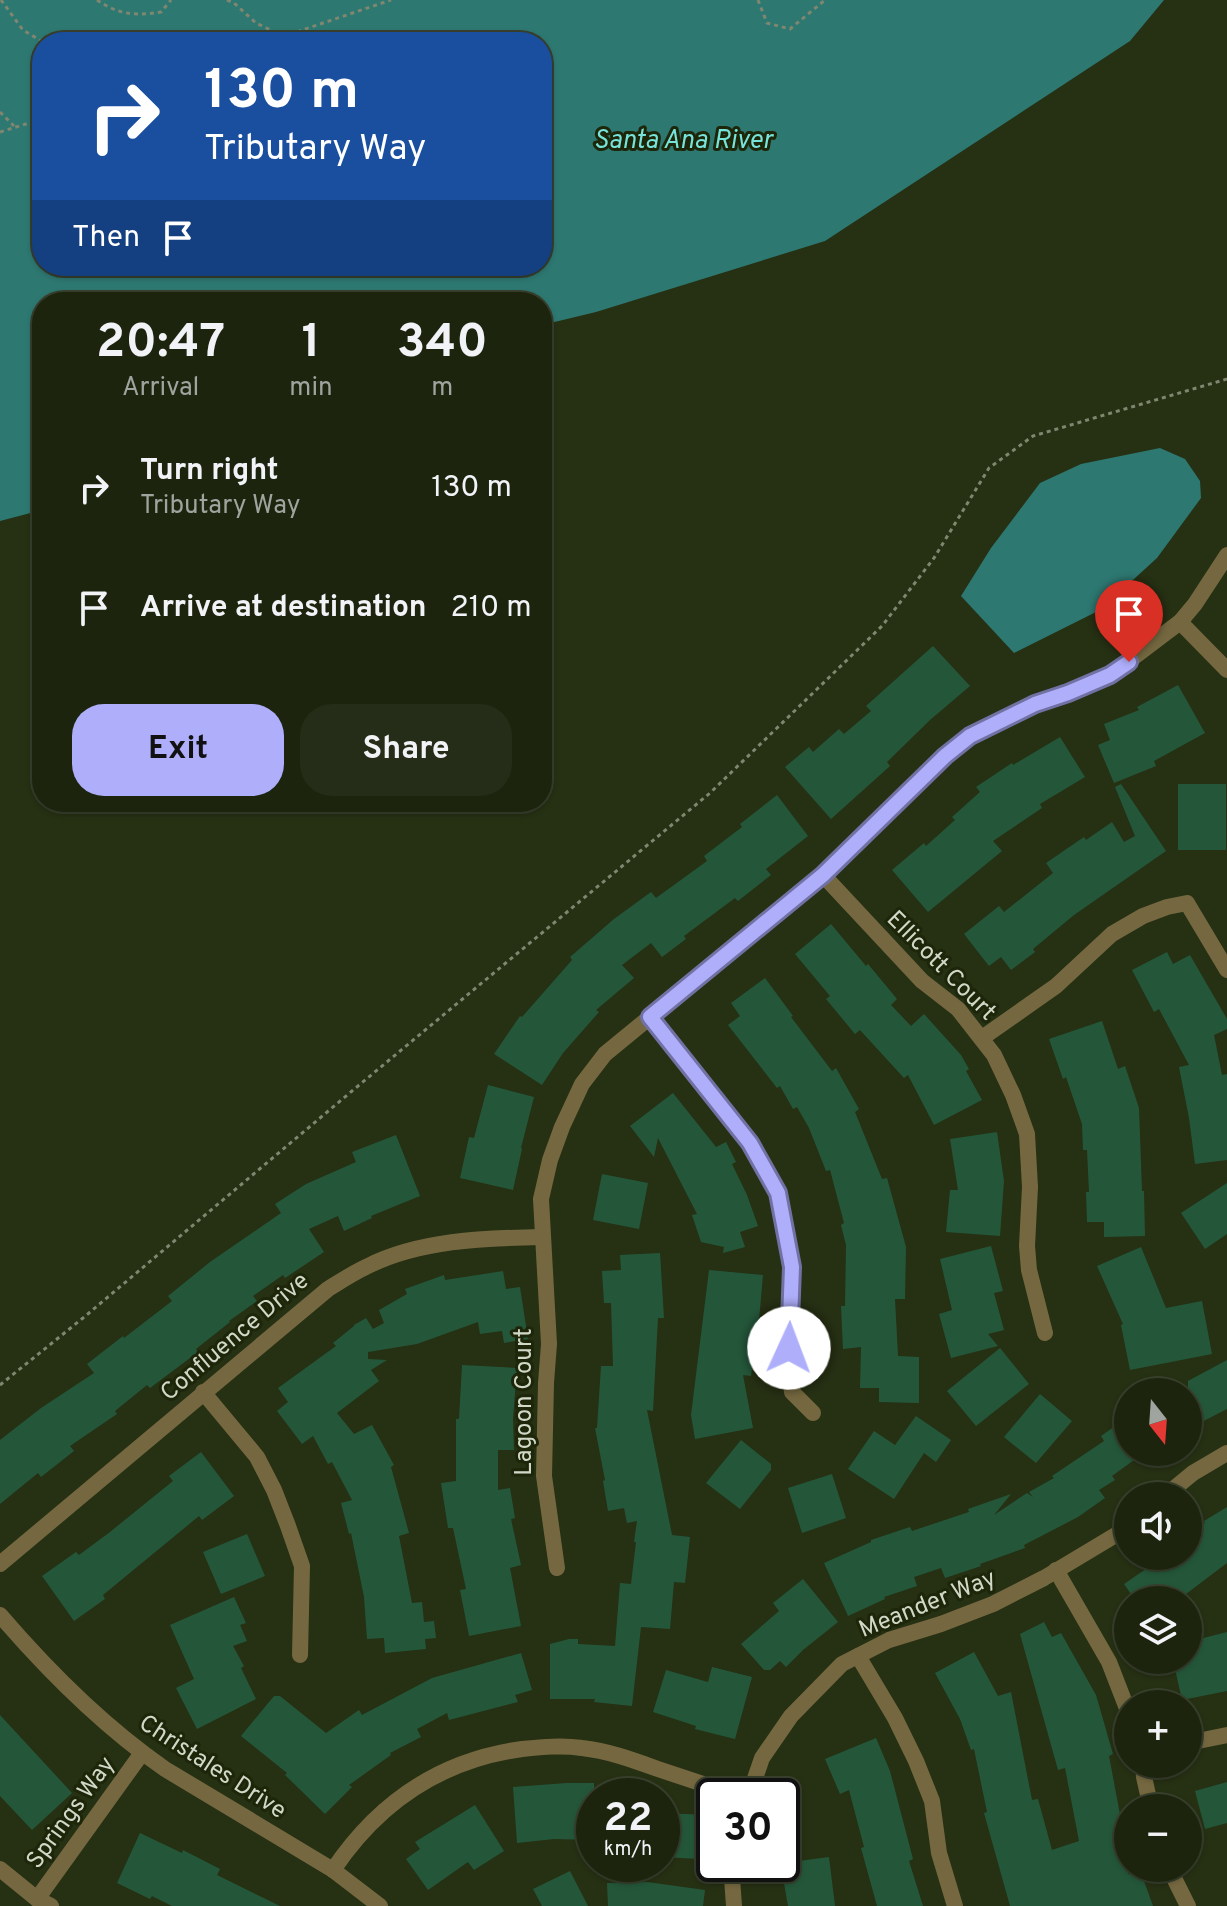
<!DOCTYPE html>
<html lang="en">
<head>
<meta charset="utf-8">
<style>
  body { margin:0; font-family:Overpass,sans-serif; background:#252c17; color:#f1f3f6; height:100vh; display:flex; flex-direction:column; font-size:30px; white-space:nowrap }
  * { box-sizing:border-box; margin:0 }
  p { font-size:26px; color:#a0a49e }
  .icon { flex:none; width:44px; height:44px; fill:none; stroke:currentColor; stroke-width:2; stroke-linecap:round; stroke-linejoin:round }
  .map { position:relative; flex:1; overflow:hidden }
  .drawer { position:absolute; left:32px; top:292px; width:520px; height:520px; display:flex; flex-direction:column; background:#1c240e; border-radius:32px; box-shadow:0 2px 6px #0004,0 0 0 2px #3a412e }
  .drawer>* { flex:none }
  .guide { position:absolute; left:32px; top:32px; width:520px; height:244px; border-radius:32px; box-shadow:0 2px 6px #0004,0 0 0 2px #3a412e; background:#1a4fa0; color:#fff; overflow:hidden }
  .needle { width:52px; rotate:163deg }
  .fabs { position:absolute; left:1114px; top:1378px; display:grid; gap:16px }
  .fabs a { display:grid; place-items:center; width:88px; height:88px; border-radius:50%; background:#1c240e; box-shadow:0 2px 6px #0004,0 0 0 2px #3a412e; font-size:40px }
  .speed { position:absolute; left:576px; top:1778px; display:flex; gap:16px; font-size:40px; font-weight:700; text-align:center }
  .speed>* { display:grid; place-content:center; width:104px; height:104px; border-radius:50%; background:#1c240e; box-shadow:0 2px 6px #0004,0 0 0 2px #3a412e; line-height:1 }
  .speed small { font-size:20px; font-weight:400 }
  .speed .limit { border:4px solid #111; border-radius:12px; background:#fff; color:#111 }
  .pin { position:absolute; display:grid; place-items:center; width:68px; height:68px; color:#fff; margin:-82px -34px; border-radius:50% 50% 50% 0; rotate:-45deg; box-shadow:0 0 8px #0007 }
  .pin .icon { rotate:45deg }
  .me { position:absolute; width:88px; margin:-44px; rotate:2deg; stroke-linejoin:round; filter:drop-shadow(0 0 6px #0008) }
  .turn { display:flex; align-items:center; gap:28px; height:168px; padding:0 40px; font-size:36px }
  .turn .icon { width:104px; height:104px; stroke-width:2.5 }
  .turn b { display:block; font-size:56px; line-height:68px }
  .then { display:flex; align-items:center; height:76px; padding:0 40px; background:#0003; gap:16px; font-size:30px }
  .eta { display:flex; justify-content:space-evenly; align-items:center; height:136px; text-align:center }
  .eta b { font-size:48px; font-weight:700; line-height:56px }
  .cta { display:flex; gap:16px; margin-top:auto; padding:16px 40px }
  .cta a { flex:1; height:92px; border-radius:32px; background:#aeaefb; color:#111; font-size:32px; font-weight:700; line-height:92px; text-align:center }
  .cta a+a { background:#252c17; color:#f1f3f6 }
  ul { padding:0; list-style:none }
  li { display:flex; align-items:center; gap:24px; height:120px; padding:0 40px }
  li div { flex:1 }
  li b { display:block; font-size:30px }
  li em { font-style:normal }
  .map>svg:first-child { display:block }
  .water { fill:#2e7872; fill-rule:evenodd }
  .building { fill:#24573a }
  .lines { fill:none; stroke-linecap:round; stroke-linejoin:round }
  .path { stroke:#7f8770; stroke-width:3; stroke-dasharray:4 4; stroke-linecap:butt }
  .minor { stroke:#756840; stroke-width:16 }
  .route-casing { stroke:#7171a3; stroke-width:20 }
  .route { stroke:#aeaefb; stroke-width:14 }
  .labels { text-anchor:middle; stroke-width:6; stroke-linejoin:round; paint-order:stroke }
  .street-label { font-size:24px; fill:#d2d8c7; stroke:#1d2609 }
  .water-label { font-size:26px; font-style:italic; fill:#76e4db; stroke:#1d2609 }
</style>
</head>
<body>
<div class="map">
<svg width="1227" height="1906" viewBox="0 0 1227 1906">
  <rect width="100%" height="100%" fill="#263013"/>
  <g class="water">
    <path d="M 0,0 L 1164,0 L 1130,41 L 825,241 L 596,312 L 542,325 L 542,302 L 42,302 L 42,510 L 0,521 ZM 42,42 L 542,42 L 542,266 L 42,266 Z"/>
    <path d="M 1160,448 L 1185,459 L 1200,481 L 1201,498 L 1157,558 L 1100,610 L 1014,653 L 961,596 L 991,548 L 1040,483 L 1081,464 Z"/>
  </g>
  <g class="building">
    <path d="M 933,646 L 970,686 L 930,720 L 887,762 L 890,766 L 831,819 L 785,767 L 809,747 L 813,752 L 839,729 L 844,734 L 871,711 L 866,706 Z"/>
    <path d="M 1178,685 L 1205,733 L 1154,761 L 1156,766 L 1114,783 L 1098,745 L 1110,740 L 1104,724 L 1139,710 L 1137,707 Z"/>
    <path d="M 1060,737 L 1085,777 L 1040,804 L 1042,808 L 993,841 L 1002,851 L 928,912 L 892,870 L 924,843 L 926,846 L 955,820 L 952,817 L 980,792 L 976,787 L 1012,763 L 1013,765 Z"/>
    <path d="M 1121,784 L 1166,851 L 1074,915 L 1033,949 L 1035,952 L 1011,970 L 1001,957 L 989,966 L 964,934 L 999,906 L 1004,912 L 1053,873 L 1046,863 L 1084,837 L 1086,840 L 1112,822 L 1124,842 L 1135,836 L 1115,787 Z"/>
    <rect x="1178" y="784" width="48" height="66"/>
    <path d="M 777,795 L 808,836 L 766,869 L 771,875 L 738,901 L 735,898 L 684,936 L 686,939 L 662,957 L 651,943 L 622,965 L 634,978 L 596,1010 L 599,1012 L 563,1053 L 542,1085 L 494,1054 L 520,1016 L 522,1017 L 572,960 L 570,957 L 614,919 L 651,892 L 656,898 L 707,861 L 704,856 L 742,827 L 740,824 Z"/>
    <path d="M 831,924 L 866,966 L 868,964 L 897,999 L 891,1005 L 911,1026 L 924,1014 L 961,1055 L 969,1069 L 966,1071 L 982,1100 L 934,1125 L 908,1075 L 904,1078 L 860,1030 L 855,1034 L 826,999 L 830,996 L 795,954 Z"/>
    <path d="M 1167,952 L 1173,964 L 1190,955 L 1227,1019 L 1227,1029 L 1214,1035 L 1222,1075 L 1227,1074 L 1227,1160 L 1195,1164 L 1189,1118 L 1179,1067 L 1189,1065 L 1159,1009 L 1154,1012 L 1132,970 Z"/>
    <path d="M 765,978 L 793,1016 L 791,1017 L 832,1071 L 836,1068 L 859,1109 L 855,1112 L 882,1179 L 887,1178 L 906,1247 L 905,1299 L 895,1299 L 898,1356 L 919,1357 L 919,1403 L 879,1402 L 879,1388 L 860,1388 L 861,1347 L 843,1349 L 841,1306 L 845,1306 L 846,1245 L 841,1225 L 844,1223 L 830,1170 L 826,1171 L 809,1128 L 797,1107 L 793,1109 L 780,1086 L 777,1088 L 728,1025 L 740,1016 L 731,1003 Z"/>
    <path d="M 1102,1021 L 1118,1069 L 1125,1066 L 1139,1108 L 1142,1191 L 1144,1191 L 1145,1236 L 1104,1237 L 1104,1222 L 1087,1222 L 1086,1192 L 1089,1192 L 1087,1150 L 1083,1150 L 1082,1124 L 1066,1077 L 1063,1079 L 1049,1039 Z"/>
    <path d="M 488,1085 L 534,1097 L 521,1148 L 522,1149 L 513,1190 L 460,1178 L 469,1137 L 474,1138 Z"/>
    <path d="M 673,1093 L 716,1147 L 726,1142 L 736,1162 L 732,1164 L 747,1195 L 758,1226 L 740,1232 L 745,1247 L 723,1253 L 724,1247 L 701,1242 L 692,1215 L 697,1214 L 658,1138 L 654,1157 L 630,1126 Z"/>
    <path d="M 997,1132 L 1004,1181 L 1000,1236 L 946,1232 L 950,1190 L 958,1190 L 950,1139 Z"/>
    <path d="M 396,1135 L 420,1196 L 371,1216 L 372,1218 L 344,1231 L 338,1216 L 309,1229 L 324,1252 L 285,1278 L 283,1275 L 253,1296 L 257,1301 L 229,1321 L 230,1322 L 196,1349 L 198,1352 L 150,1388 L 147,1385 L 115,1411 L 117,1414 L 70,1446 L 74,1451 L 41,1477 L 38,1473 L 0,1504 L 0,1440 L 41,1408 L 94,1373 L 87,1364 L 123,1336 L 124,1338 L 172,1301 L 168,1296 L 210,1262 L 281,1213 L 275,1204 L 306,1184 L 356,1162 L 352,1152 Z"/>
    <path d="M 602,1174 L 648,1183 L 639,1229 L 593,1220 Z"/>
    <path d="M 1227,1183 L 1227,1234 L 1205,1249 L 1181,1213 Z"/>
    <path d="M 991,1246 L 1003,1291 L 994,1293 L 1004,1330 L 988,1334 L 998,1346 L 951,1358 L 939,1314 L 952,1310 L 940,1259 Z"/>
    <path d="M 1141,1247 L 1166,1308 L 1202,1301 L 1212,1354 L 1130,1370 L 1121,1325 L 1123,1324 L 1097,1266 Z"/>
    <path d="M 660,1253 L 664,1318 L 658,1318 L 653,1411 L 647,1410 L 672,1535 L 690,1537 L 685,1583 L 674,1582 L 670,1629 L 641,1627 L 632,1706 L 594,1702 L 595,1699 L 550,1699 L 550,1644 L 569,1639 L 578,1639 L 578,1644 L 615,1646 L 620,1583 L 631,1584 L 636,1542 L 634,1542 L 637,1521 L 627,1523 L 624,1508 L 608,1511 L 603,1481 L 605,1480 L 595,1428 L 597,1428 L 601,1366 L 613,1366 L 611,1303 L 604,1303 L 602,1271 L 621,1270 L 620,1255 Z"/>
    <path d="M 709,1270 L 763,1275 L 757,1343 L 755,1343 L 751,1376 L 743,1375 L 753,1428 L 695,1439 L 691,1415 Z"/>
    <path d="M 503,1271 L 506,1289 L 520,1287 L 528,1339 L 504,1343 L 502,1331 L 480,1334 L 478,1322 L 417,1344 L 368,1352 L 368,1359 L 387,1360 L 371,1370 L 379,1381 L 337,1413 L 354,1434 L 372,1425 L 394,1465 L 391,1467 L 409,1533 L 399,1536 L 412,1603 L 422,1602 L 424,1622 L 434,1621 L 436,1638 L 425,1639 L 426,1649 L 385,1653 L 384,1638 L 367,1639 L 364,1597 L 351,1533 L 349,1534 L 341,1503 L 352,1500 L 332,1462 L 328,1464 L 313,1436 L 302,1444 L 277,1411 L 288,1402 L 278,1388 L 336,1346 L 333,1343 L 354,1326 L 354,1325 L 366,1318 L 373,1329 L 384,1323 L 379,1310 L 407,1294 L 405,1289 L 444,1275 L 445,1280 Z"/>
    <path d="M 1000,1348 L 1029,1384 L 976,1426 L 947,1391 Z"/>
    <path d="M 1227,1360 L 1227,1409 L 1188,1429 L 1188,1381 Z"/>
    <path d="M 462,1365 L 517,1368 L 513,1419 L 514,1450 L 498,1450 L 498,1490 L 510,1488 L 515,1518 L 511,1519 L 521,1565 L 510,1568 L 521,1626 L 469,1636 L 460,1590 L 466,1589 L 453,1528 L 448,1528 L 441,1483 L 456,1481 L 456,1419 L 459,1419 Z"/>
    <path d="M 1040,1394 L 1072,1421 L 1036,1463 L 1004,1437 Z"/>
    <path d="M 916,1416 L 951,1440 L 936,1462 L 924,1453 L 894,1499 L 848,1469 L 874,1431 L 895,1445 Z"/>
    <path d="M 1128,1417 L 1128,1452 L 1145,1452 L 1112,1476 L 1115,1480 L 1099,1490 L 1105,1498 L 1078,1517 L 1024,1545 L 1025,1548 L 980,1564 L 981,1566 L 945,1578 L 941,1568 L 914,1577 L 917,1586 L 884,1597 L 885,1599 L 848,1616 L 824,1563 L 871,1542 L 871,1540 L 910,1527 L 912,1531 L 969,1512 L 968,1509 L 1011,1494 L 994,1515 L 1027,1493 L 1033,1497 L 1029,1492 L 1054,1478 L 1052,1476 L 1104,1441 L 1101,1436 Z"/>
    <path d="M 741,1440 L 771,1464 L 771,1470 L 740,1509 L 706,1483 Z"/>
    <path d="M 201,1452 L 234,1496 L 202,1520 L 199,1516 L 103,1595 L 105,1599 L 74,1621 L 42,1576 L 76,1552 L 79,1555 L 110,1532 L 173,1481 L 169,1476 Z"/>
    <path d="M 832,1474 L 846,1518 L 802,1533 L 788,1488 Z"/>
    <path d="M 1227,1507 L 1227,1563 L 1178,1600 L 1135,1600 L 1124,1584 L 1165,1556 L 1188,1556 L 1188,1536 L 1205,1523 L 1204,1521 Z"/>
    <path d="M 247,1534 L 265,1576 L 221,1594 L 203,1552 Z"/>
    <path d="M 803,1579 L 838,1622 L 803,1650 L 786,1667 L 780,1661 L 770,1670 L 764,1670 L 741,1644 L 779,1611 L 773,1603 Z"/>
    <path d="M 234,1597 L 246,1623 L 240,1625 L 247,1641 L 233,1646 L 244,1666 L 241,1668 L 256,1699 L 197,1729 L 176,1688 L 194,1679 L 170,1625 Z"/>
    <path d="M 1044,1622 L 1052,1637 L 1061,1633 L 1096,1695 L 1113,1754 L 1109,1756 L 1125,1841 L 1128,1839 L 1128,1874 L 1140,1870 L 1153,1906 L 1010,1906 L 984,1813 L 987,1812 L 974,1749 L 971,1750 L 960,1719 L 935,1673 L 974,1652 L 998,1696 L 1011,1692 L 1032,1800 L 1038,1799 L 1052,1850 L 1079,1841 L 1065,1768 L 1058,1770 L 1020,1634 Z"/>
    <path d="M 1227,1632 L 1227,1691 L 1182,1700 L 1173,1660 L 1188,1660 L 1188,1642 Z"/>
    <path d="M 521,1653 L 532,1690 L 515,1695 L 518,1702 L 449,1720 L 447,1713 L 417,1729 L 421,1737 L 390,1753 L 391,1755 L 349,1785 L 352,1787 L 325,1814 L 285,1775 L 287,1773 L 241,1736 L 274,1696 L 280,1696 L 326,1733 L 359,1710 L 362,1715 L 432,1678 Z"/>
    <path d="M 712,1667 L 752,1677 L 735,1739 L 695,1729 L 696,1726 L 653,1712 L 666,1670 L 708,1682 Z"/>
    <path d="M 0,1715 L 72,1793 L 32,1830 L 0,1796 Z"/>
    <path d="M 876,1738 L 890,1771 L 913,1859 L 909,1861 L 923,1906 L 877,1906 L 861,1848 L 864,1847 L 849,1790 L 840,1794 L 825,1759 Z"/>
    <path d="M 1227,1782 L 1227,1823 L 1205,1829 L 1195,1791 Z"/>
    <path d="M 567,1783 L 594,1783 L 594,1840 L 554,1839 L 517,1843 L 513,1787 Z"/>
    <path d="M 475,1805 L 504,1851 L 474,1870 L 468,1862 L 428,1890 L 406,1859 L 420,1849 L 415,1842 Z"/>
    <path d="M 662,1813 L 708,1815 L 707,1834 L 701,1834 L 700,1859 L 662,1857 Z"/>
    <path d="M 140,1833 L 182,1853 L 183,1850 L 220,1869 L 217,1875 L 280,1906 L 172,1906 L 152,1896 L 150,1899 L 117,1883 Z"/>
    <path d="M 829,1857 L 835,1906 L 788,1906 L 784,1883 L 793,1882 L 791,1862 Z"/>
    <path d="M 570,1871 L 588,1906 L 542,1906 L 533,1889 Z"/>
    <path d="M 647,1882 L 705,1890 L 703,1906 L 608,1906 L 607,1883 Z"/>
  </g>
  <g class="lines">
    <g class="path">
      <path d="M 1,0 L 23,30 L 43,42"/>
      <path d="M 97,0 C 119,15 135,16 161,12 L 171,0"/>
      <path d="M 227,0 L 234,3 L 256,23 L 283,36"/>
      <path d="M 758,0 L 767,23 L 790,29 L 825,0"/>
      <path d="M 267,42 L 391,0"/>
      <path d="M 0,112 L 14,126"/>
      <path d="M 0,132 L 42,119"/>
      <path d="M 0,1385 L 83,1318 L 352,1091 L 710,793 L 882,626 L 934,558 L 989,468 L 1033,436 L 1227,379"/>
    </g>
    <g class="minor">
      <path d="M 1180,622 L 1227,670"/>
      <path d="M 823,875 L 922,981 L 958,1009 L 994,1055 L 1013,1095 L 1027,1134 L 1030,1187 L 1027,1246 L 1029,1270 L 1045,1333"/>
      <path d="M 650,1017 L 750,1143 L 778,1193 L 792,1267 L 789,1368 L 792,1392 L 813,1413"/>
      <path d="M 982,1038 L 1056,986 L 1112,934 L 1143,916 L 1167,907 L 1187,903 L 1227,970"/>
      <path d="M 203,1392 L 257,1457 L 274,1490 L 288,1526 L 302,1566 L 300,1655"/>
      <path d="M 1165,1496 L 1193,1473 L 1227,1453"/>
      <path d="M 0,1564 L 328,1289 C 341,1281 353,1273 366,1267 C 418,1240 484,1238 542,1237"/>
      <path d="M 557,1568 L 544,1476 L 546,1383 L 549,1344 L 541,1199 L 550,1160 L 562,1127 L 582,1084 L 605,1054 L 823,875 L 945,756 L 970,736 L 1035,704 L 1068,693 L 1110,675 L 1180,622 L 1195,604 L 1227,555"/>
      <path d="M 1056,1570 L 1109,1662 L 1128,1711"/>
      <path d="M 0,1615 C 49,1672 103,1726 165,1769 L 333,1870 L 380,1906"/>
      <path d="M 858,1656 L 895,1718 L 916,1761 L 932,1801 L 939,1853 L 955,1906"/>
      <path d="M 1188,1743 L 1227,1735"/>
      <path d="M 1143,1764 L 1144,1777 L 1151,1808"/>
      <path d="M 749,1796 L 762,1758 L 791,1716 L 842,1664 L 889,1640 L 941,1624 L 993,1604 L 1044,1578 L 1119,1533 L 1128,1525"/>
      <path d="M 731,1864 L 734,1906"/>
      <path d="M 1169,1868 L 1188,1906"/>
      <path d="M 0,1869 L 37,1899 L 51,1906"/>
      <path d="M 333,1870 C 378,1803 441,1760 522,1749 C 542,1747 562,1745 582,1748 C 609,1751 633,1760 658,1769 C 685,1778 712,1787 739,1796"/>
      <path d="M 37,1899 L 142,1753"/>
    </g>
  </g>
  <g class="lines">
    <g class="route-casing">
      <path id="route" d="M 789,1348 L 792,1267 L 778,1193 L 750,1143 L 650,1017 L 823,875 L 945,756 L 970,736 L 1035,704 L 1068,693 L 1110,675 L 1129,662"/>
    </g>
    <use href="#route" class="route"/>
  </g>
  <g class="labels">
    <g class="street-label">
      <text transform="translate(942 965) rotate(45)" y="8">Ellicott Court</text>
      <text transform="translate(234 1336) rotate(-40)" y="8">Confluence Drive</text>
      <text transform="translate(523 1402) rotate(-90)" y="8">Lagoon Court</text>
      <text transform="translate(927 1603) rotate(-22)" y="8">Meander Way</text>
      <text transform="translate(213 1766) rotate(33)" y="8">Christales Drive</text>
      <text transform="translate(70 1812) rotate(-54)" y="8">Springs Way</text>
    </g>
    <g class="water-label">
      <text x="683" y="148">Santa Ana River</text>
    </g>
  </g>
</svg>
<div class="fabs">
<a><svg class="needle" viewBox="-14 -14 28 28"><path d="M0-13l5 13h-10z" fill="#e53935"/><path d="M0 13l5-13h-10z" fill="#a0a49e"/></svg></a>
<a><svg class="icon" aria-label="sound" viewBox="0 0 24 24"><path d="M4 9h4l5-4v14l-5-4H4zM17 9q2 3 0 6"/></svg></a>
<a><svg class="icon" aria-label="layers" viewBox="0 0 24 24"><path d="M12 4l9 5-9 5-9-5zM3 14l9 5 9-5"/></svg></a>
<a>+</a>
<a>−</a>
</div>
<div class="speed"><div>22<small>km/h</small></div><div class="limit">30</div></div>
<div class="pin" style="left:1129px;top:662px;background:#d93025"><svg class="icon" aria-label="arrive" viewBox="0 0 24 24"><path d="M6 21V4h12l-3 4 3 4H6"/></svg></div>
<svg class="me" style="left:789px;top:1348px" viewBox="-20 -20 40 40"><circle r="19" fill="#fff"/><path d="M0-13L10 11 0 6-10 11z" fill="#aeaefb"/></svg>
<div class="guide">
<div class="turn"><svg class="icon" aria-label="right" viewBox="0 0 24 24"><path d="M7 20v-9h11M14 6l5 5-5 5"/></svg><div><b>130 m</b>Tributary Way</div></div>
<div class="then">Then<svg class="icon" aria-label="arrive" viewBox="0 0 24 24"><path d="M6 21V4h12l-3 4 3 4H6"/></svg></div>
</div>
<section class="drawer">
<div class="eta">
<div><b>20:47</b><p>Arrival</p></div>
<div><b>1</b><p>min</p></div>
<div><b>340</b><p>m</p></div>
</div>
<ul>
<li><svg class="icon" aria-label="right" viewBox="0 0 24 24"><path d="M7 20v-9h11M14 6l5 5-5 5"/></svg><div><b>Turn right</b><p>Tributary Way</p></div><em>130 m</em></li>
<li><svg class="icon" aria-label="arrive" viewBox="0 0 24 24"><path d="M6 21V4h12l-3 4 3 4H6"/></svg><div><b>Arrive at destination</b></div><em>210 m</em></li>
</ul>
<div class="cta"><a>Exit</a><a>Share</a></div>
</section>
</div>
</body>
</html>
